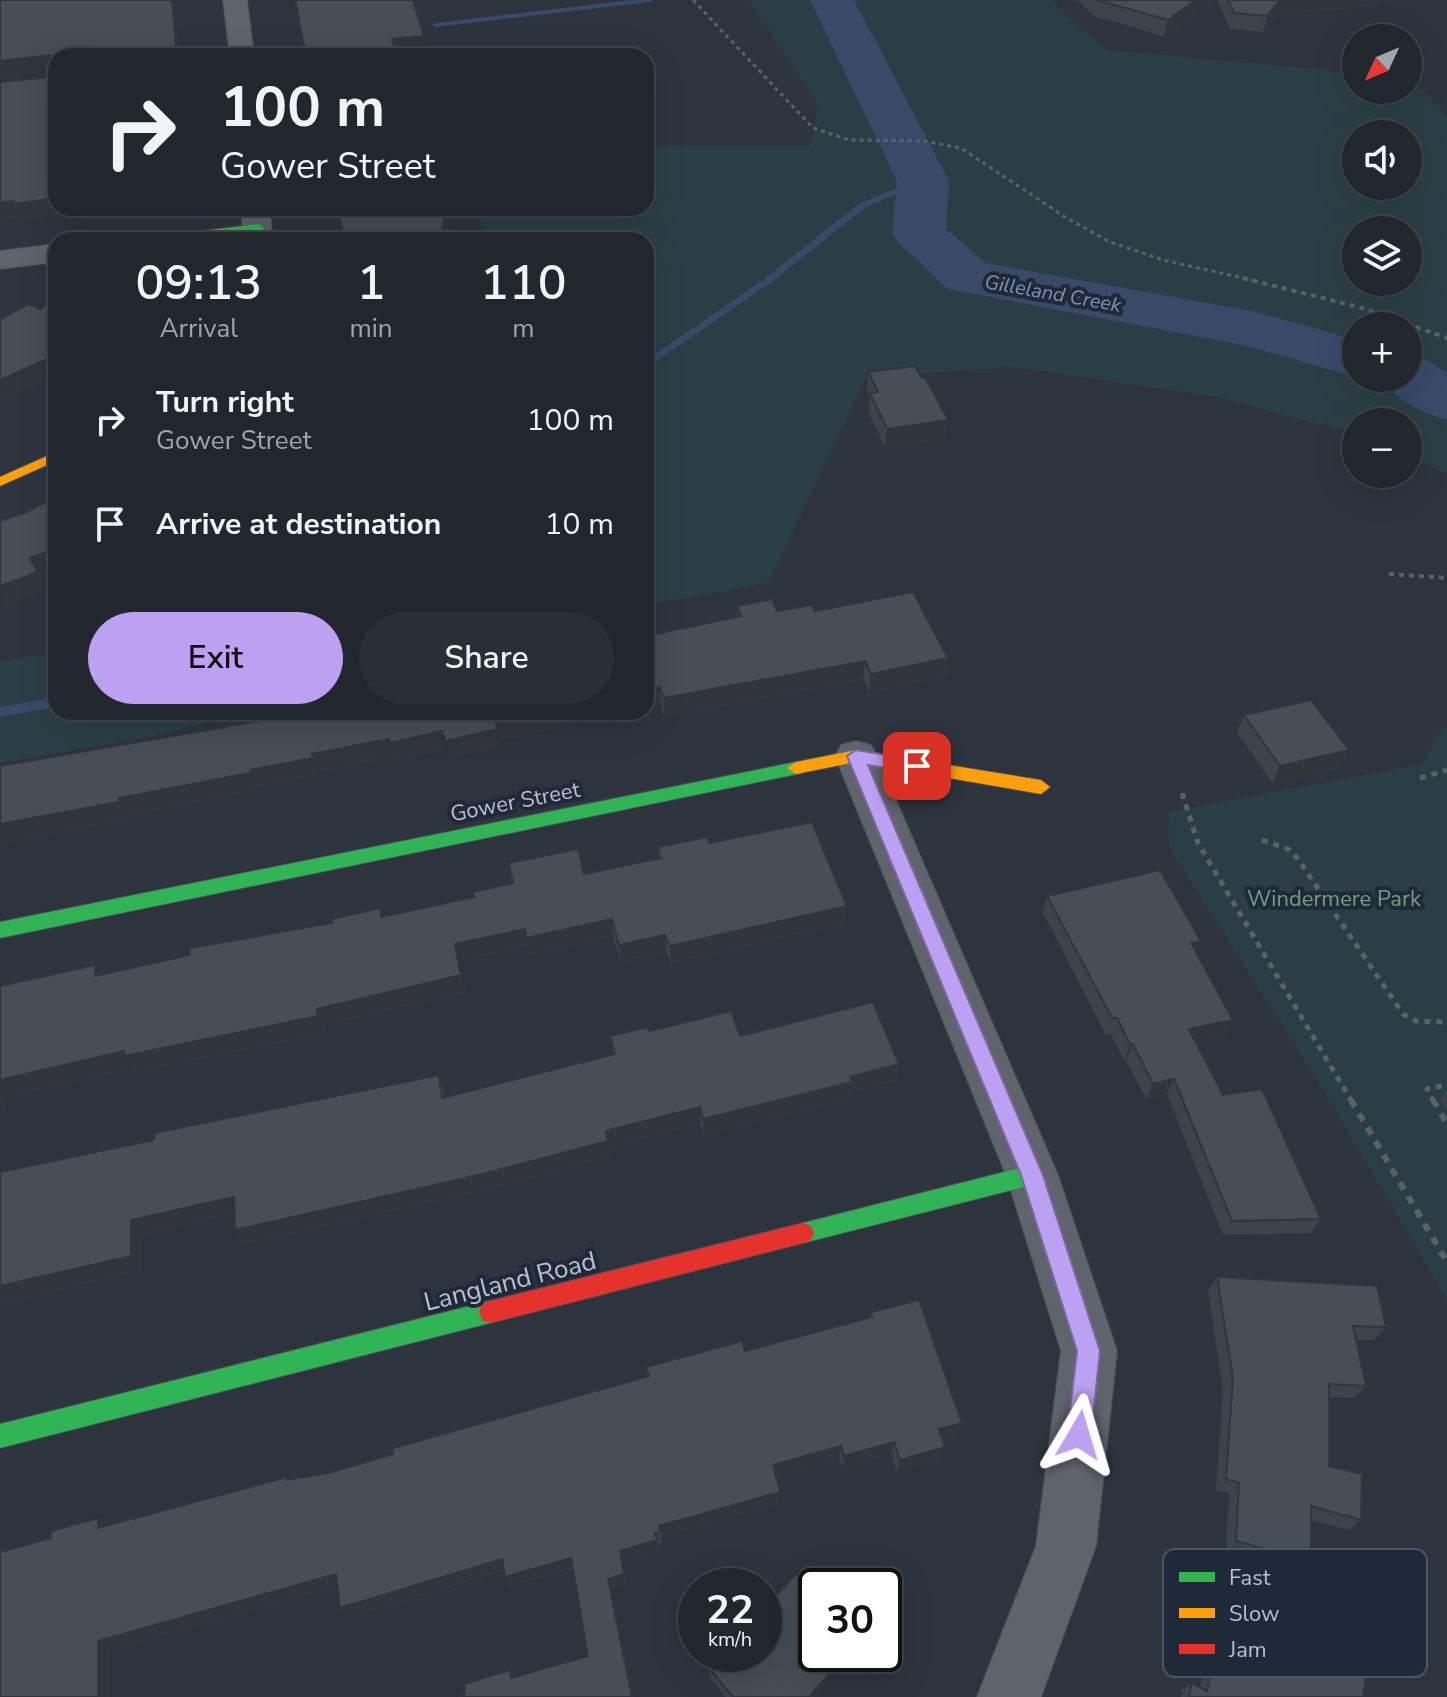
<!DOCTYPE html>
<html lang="en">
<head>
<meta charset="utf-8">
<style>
  body { margin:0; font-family:"Nunito Sans",sans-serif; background:#2a2f36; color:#f1f3f6; height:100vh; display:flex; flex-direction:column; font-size:30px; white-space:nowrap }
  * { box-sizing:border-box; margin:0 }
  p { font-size:26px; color:#a2a5aa }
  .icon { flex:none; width:44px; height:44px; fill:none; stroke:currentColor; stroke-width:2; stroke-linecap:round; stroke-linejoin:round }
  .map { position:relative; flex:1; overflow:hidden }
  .side { position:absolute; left:48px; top:232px; width:606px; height:488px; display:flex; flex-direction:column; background:#22272e; border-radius:24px; box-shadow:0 8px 32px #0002,0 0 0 2px #3f444a }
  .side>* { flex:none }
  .top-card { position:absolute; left:48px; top:48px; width:606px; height:168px; border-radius:24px; box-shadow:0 8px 32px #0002,0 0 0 2px #3f444a; background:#22272e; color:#f1f3f6; overflow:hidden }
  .needle { width:52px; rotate:226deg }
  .fabs { position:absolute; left:1342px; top:24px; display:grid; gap:16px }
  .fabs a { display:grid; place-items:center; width:80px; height:80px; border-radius:50%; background:#22272e; box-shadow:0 8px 32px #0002,0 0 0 2px #3f444a; font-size:40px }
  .speed { position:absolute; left:678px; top:1568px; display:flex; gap:16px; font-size:40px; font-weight:700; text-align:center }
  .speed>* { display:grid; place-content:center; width:104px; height:104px; border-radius:50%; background:#22272e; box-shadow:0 8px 32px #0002,0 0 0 2px #3f444a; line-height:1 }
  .speed small { font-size:20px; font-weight:400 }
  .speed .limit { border:4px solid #111; border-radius:12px; background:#fff; color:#111 }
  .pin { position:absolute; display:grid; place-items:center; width:68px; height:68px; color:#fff; margin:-34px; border-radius:16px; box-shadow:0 4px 12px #0006 }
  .me { position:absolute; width:88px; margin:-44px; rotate:7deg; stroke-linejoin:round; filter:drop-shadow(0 0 6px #0008) }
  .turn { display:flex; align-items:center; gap:28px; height:168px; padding:0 40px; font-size:36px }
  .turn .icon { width:104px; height:104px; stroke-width:2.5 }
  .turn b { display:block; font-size:56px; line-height:68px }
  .eta { display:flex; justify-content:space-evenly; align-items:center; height:136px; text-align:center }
  .eta b { font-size:48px; font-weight:600; line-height:56px }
  .action { display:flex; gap:16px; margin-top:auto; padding:16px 40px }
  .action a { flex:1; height:92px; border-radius:48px; background:#bca0f2; color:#111; font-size:32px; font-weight:600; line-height:92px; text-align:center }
  .action a+a { background:#2a2f36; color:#f1f3f6 }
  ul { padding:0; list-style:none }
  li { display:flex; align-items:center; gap:24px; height:104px; padding:0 40px }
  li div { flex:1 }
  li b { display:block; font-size:30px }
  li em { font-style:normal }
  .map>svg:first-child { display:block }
  .green { fill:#2a3f45; fill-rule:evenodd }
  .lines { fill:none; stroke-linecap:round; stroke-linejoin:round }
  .stream { fill:#394a69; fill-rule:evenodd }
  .river { fill:#394a69; fill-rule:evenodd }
  .street-casing { stroke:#4b4f56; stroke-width:2 }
  .fast-casing { stroke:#4b4f56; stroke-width:2 }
  .slow-casing { stroke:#4b4f56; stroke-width:2 }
  .jam-casing { stroke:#4b4f56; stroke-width:2 }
  .path-far3 { stroke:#5b6168; stroke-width:3; stroke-dasharray:4 4; stroke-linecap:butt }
  .path-far2 { stroke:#5b6168; stroke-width:4; stroke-dasharray:5 5; stroke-linecap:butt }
  .path-far1 { stroke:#5b6168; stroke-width:5; stroke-dasharray:6 6; stroke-linecap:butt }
  .path { stroke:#5b6168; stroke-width:6; stroke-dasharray:8 8; stroke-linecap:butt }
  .street { fill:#5e636c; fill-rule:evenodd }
  .fast { fill:#30b455; fill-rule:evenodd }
  .slow { fill:#ff9f0a; fill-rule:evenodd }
  .jam { fill:#e5322d; fill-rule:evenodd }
  .wall { fill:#3e424a }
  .shaded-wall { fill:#32363c }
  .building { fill:#484d56; stroke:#32363c; stroke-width:2 }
  .route { fill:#bca0f2; stroke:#7a689d; stroke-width:2 }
  .labels { text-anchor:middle; stroke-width:8; stroke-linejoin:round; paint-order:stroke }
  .far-water-label { font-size:20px; font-style:italic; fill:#7f93b6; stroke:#20293a }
  .street-label { font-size:22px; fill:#b9c0ce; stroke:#20293a }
  .park-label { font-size:22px; fill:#6fa07d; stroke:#20293a }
  .near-street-label { font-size:26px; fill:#b9c0ce; stroke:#20293a }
  .key { fill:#20293a; stroke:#4e5666; stroke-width:2 }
  .key-label { font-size:22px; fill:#b9c0ce }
</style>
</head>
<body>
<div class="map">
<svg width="1447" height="1697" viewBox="0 0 1447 1697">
  <rect width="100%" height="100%" fill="#2e343e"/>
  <g class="green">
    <path d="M 748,0 L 1050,0 L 1107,50 L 1356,73 L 1356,90 L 1408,90 L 1408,78 L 1412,78 L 1447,119 L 1447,474 L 1408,456 L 1408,422 L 1356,422 L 1356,434 L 1218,397 L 1014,367 L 866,377 L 768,583 L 646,605 L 646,240 L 487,240 L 477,208 L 646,208 L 646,146 L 810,146 L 818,104 ZM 1356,134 L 1408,134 L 1408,186 L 1356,186 ZM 1356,230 L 1408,230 L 1408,282 L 1356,282 ZM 1356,326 L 1408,326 L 1408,378 L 1356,378 Z"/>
    <path d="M 56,652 L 56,712 L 257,712 L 134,739 L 0,763 L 0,662 Z"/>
    <path d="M 1447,728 L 1447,1299 L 1322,1087 L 1169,847 L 1168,812 L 1423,764 L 1438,732 Z"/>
  </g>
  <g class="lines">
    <g class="stream">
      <path d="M 631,0 L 654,0 L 650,2 L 436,27 L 432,25 L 436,23 Z"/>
      <path d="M 920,179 L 927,181 L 866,207 L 769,284 L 646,368 L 646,360 L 763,280 L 860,203 Z"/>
      <path d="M 56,697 L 56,707 L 0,717 L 0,707 Z"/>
    </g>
    <g class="river">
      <path d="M 810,0 L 854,0 L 949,181 L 946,229 L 986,263 L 1257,312 L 1356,340 L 1356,377 L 1248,346 L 948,289 L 900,244 L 892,233 L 897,181 Z"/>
      <path d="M 1408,356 L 1429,361 L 1447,373 L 1447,420 C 1422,413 1395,399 1380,378 L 1408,378 Z"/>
    </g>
    <g class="street-casing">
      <g id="street">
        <path d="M 223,0 L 247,0 L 254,56 L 230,56 Z"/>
        <path d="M 242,208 L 270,208 L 272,240 L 242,240 Z"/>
        <path d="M 56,244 L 56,262 L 0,269 L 0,251 Z"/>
        <path d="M 856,741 L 871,745 L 877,756 L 1058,1175 L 1117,1351 L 1096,1546 L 1041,1697 L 977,1697 L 1036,1546 L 1061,1351 L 1006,1175 L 835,756 L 841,745 Z"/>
      </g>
    </g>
    <g class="fast-casing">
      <g id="fast">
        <path d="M 258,224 L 264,228 L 262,231 L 191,240 L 157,240 L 163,236 Z"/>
        <path d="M 796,762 L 802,763 L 805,768 L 802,773 L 0,938 L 0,922 Z"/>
        <path d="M 1032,1165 L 1040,1168 L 1043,1175 L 1040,1182 L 1032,1185 L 803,1243 L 795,1240 L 792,1233 L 795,1226 L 803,1223 Z"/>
        <path d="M 490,1301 L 498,1304 L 501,1312 L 498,1320 L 490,1323 L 0,1448 L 0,1424 Z"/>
      </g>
    </g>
    <g class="slow-casing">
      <g id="slow">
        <path d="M 56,452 L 56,461 L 0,486 L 0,477 Z"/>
        <path d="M 856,750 L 1041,780 L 1050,787 L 1041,794 L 856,762 L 796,774 L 787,768 L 796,762 Z"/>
      </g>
    </g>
    <g class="jam-casing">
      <path id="jam" d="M 803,1223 L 811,1226 L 814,1233 L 811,1240 L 803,1243 L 490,1323 L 482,1320 L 479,1312 L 482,1304 L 490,1301 Z"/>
    </g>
    <path class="path-far3" d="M 693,0 L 813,128 L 849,140 L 924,141 L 961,148 L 1065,217 L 1110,242 L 1163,260 L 1252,280"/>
    <g class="path-far2">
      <path d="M 1243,278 L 1366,309 L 1447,338"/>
      <path d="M 1389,574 L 1447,578"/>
    </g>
    <g class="path-far1">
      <path d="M 1420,778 L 1447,770"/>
      <path d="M 1182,793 L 1198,843 L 1352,1102"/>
      <path d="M 1262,840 L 1288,849 L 1298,859 L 1403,1014 L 1416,1021 L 1447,1022"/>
      <path d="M 1434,1102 L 1427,1089 L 1447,1085"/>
    </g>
    <g class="path">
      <path d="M 1351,1100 L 1447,1262"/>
      <path d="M 1433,1100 L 1447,1124"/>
    </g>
    <use href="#street" class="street"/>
    <use href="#fast" class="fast"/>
    <use href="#slow" class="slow"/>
    <use href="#jam" class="jam"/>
  </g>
  <g class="wall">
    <path d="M 1077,0 L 1215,0 L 1164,36 L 1094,16 Z"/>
    <path d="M 1217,0 L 1382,0 L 1373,5 L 1276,15 L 1263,32 L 1230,29 Z"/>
    <path d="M 868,372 L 945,438 L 885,447 L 868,411 L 870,396 L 867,390 Z"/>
    <path d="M 737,606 L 777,611 L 815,611 L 948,658 L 946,676 L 869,692 L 863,679 L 664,716 L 661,705 L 646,709 L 646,636 L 737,616 Z"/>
    <path d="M 1244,715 L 1349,750 L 1340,768 L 1272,783 L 1237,732 Z"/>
    <path d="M 709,843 L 847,906 L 845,923 L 671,963 L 666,951 L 621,962 L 613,936 L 529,954 L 528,945 L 459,961 L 465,992 L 324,1025 L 325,1033 L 134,1072 L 131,1068 L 5,1097 L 5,1110 L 0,1111 L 0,986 L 100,975 L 474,897 L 512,884 L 509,863 L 584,874 L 658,859 L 658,847 Z"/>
    <path d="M 1047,896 L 1196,952 L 1225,1036 L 1195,1042 L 1223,1095 L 1321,1219 L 1311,1233 L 1223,1235 L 1167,1094 L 1146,1099 L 1126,1060 L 1124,1061 L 1111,1034 L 1106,1035 L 1043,913 Z"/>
    <path d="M 649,1031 L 740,1036 L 899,1064 L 896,1080 L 850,1092 L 850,1097 L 704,1134 L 700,1123 L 609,1146 L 610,1156 L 487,1189 L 243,1244 L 234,1213 L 141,1234 L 141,1270 L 0,1303 L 0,1172 L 154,1140 L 439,1075 L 445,1097 L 613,1054 L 610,1036 Z"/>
    <path d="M 1447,1090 L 1447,1110 L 1440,1099 Z"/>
    <path d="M 1217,1277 L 1386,1327 L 1374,1340 L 1356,1340 L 1366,1386 L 1354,1398 L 1329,1397 L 1329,1466 L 1361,1520 L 1349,1530 L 1311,1520 L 1311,1562 L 1299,1572 L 1226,1551 L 1229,1494 L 1216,1490 L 1223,1390 L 1208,1291 Z"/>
    <path d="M 871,1312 L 958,1435 L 942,1439 L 945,1447 L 940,1458 L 896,1471 L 891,1454 L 842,1467 L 839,1457 L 776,1475 L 779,1503 L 661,1536 L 662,1542 L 658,1543 L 659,1550 L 622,1561 L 626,1583 L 610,1588 L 633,1697 L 514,1677 L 588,1656 L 573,1568 L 509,1586 L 504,1570 L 348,1617 L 338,1585 L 111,1649 L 106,1525 L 289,1479 L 332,1472 L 648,1376 L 646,1367 L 745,1351 L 870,1317 Z"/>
    <path d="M 1229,1602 L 1361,1671 L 1363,1697 L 1181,1697 L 1182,1690 L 1192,1683 L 1200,1687 L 1219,1611 Z"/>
    <path d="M 850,1654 L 814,1697 L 726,1697 L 709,1676 L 709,1668 Z"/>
  </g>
  <g class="shaded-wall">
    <path d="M 172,0 L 174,0 L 180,56 L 177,56 Z"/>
    <path d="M 1196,0 L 1215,0 L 1164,36 L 1168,20 Z"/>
    <path d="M 1280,0 L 1382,0 L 1373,5 L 1276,15 L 1263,32 L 1267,16 Z"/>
    <path d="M 424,36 L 426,52 L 395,55 L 392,39 Z"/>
    <path d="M 50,55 L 56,71 L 0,78 L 0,61 Z"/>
    <path d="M 56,198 L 56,208 L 117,208 L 20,221 L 19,218 L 0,220 L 0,203 L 14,201 Z"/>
    <path d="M 446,208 L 451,208 L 446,240 L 440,240 Z"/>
    <path d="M 56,355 L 56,376 L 0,401 L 0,380 Z"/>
    <path d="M 948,420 L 945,438 L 885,447 L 887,429 Z"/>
    <path d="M 56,549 L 56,570 L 40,576 L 46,590 L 6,605 L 0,594 L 0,586 L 30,558 Z"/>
    <path d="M 948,658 L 946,676 L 869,692 L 871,674 Z"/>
    <path d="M 865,661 L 863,679 L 664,716 L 664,698 Z"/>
    <path d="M 660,687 L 661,705 L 646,709 L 646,690 Z"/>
    <path d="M 548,712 L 630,712 L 500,741 L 501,746 L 449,759 L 446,741 L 496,723 Z"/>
    <path d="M 442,731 L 446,749 L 395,761 L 394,757 L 318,772 L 312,754 L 389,739 Z"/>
    <path d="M 1349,750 L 1340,768 L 1272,783 L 1280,766 Z"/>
    <path d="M 313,758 L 319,775 L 256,787 L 257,790 L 128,816 L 128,819 L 0,844 L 0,824 L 250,770 Z"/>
    <path d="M 847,906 L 845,923 L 671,963 L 670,946 Z"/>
    <path d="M 612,919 L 613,936 L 529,954 L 526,938 Z"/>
    <path d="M 525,929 L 528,945 L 459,961 L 465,992 L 324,1025 L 325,1033 L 134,1072 L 131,1068 L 5,1097 L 5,1110 L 0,1111 L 0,1080 L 124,1051 L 317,1009 L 455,944 Z"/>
    <path d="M 665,935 L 666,951 L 621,962 L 619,945 Z"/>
    <path d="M 1201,941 L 1194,958 L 1191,943 Z"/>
    <path d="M 95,965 L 105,982 L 95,976 Z"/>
    <path d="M 1233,1020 L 1225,1036 L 1181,1046 L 1189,1029 Z"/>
    <path d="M 1133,1044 L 1126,1060 L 1124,1061 L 1130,1045 Z"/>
    <path d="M 899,1064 L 896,1080 L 850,1092 L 850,1097 L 704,1134 L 703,1119 Z"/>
    <path d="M 1174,1079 L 1167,1094 L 1146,1099 L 1153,1084 Z"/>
    <path d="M 700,1107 L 700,1123 L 609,1146 L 610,1156 L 487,1189 L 243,1244 L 235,1230 Z"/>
    <path d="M 234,1197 L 242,1212 L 141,1234 L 141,1270 L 0,1303 L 0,1286 L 131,1220 Z"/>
    <path d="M 962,1423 L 958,1435 L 935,1441 L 939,1429 Z"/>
    <path d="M 894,1442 L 891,1454 L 842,1467 L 844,1456 Z"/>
    <path d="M 841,1446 L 839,1457 L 772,1476 L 773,1465 Z"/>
    <path d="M 945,1447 L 940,1458 L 896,1471 L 900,1460 Z"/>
    <path d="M 780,1492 L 779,1503 L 661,1536 L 659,1526 Z"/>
    <path d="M 98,1518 L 110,1528 L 98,1528 Z"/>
    <path d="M 657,1540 L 659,1550 L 622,1561 L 626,1583 L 610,1588 L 608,1579 L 620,1551 Z"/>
    <path d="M 571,1558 L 574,1567 L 509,1586 L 505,1577 Z"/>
    <path d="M 502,1559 L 506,1569 L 348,1617 L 340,1608 Z"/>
    <path d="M 336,1574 L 344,1584 L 111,1649 L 111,1697 L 98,1697 L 98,1641 Z"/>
    <path d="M 846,1654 L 850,1654 L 814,1697 L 809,1697 Z"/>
  </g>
  <g class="building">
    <path d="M 0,0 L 172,0 L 177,56 L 56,56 L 56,198 L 13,204 L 14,201 L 0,203 L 0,82 L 51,77 L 54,74 L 54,58 L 50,55 L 0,61 Z"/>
    <path d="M 295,0 L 413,0 L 424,36 L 392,39 L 396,56 L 306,56 Z"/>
    <path d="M 1097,0 L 1196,0 L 1168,20 Z"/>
    <path d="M 1228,0 L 1280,0 L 1267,16 L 1234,13 Z"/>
    <path d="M 339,208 L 446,208 L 440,240 L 338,240 L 342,229 Z"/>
    <path d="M 56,292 L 56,355 L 0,380 L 0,320 L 28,304 L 41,309 Z"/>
    <path d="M 915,366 L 922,378 L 925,377 L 948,420 L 887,429 L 870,393 L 878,392 L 868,372 Z"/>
    <path d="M 56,497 L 56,549 L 30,558 L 38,572 L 0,586 L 0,521 L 26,512 Z"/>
    <path d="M 913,592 L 948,658 L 871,674 L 865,661 L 664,698 L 660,687 L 646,690 L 646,636 L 741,616 L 737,606 L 772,599 L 777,611 L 812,605 L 815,611 Z"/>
    <path d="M 1311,700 L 1349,750 L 1280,766 L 1244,715 Z"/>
    <path d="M 291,712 L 548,712 L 496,723 L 497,729 L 446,741 L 442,731 L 390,743 L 389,739 L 312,754 L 313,758 L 250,770 L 250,773 L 119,798 L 119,802 L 0,824 L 0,766 L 265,720 L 291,714 Z"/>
    <path d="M 812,822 L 847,906 L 670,946 L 665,935 L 619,945 L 612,919 L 526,938 L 525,929 L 455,944 L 461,975 L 317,1009 L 318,1016 L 124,1056 L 124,1051 L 0,1080 L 0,986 L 95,965 L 95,976 L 190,955 L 190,948 L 332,923 L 332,919 L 380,908 L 381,917 L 474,897 L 473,892 L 513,883 L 509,863 L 578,849 L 584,874 L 661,858 L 658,847 L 707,837 L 709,843 Z"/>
    <path d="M 1160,870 L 1201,941 L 1191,943 L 1233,1020 L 1189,1029 L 1223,1095 L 1262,1089 L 1321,1219 L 1232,1221 L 1174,1079 L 1153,1084 L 1133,1044 L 1130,1045 L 1117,1018 L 1112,1018 L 1047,896 Z"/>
    <path d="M 873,1002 L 899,1064 L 850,1077 L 852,1082 L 703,1119 L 700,1107 L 606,1131 L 608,1141 L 483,1174 L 235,1230 L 234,1197 L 131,1220 L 131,1256 L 0,1286 L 0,1172 L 154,1140 L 154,1133 L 439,1075 L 442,1098 L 615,1054 L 610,1036 L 648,1027 L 649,1031 L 731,1011 L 740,1036 Z"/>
    <path d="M 1217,1277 L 1377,1286 L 1386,1327 L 1353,1326 L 1366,1386 L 1329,1384 L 1329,1466 L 1362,1474 L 1361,1520 L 1311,1506 L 1311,1562 L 1236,1541 L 1239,1483 L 1226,1479 L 1233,1378 Z"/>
    <path d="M 919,1300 L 962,1423 L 939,1429 L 945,1447 L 900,1460 L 894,1442 L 844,1456 L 841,1446 L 773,1465 L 780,1492 L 659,1526 L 660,1532 L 655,1533 L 657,1540 L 620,1551 L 624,1574 L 608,1579 L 632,1697 L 458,1697 L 465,1694 L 464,1684 L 510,1670 L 511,1678 L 588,1656 L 571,1558 L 505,1577 L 502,1559 L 340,1608 L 336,1574 L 98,1641 L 98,1697 L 0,1697 L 0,1552 L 51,1538 L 51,1531 L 98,1518 L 98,1528 L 287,1477 L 287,1480 L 332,1472 L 393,1454 L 393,1448 L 649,1376 L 646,1367 L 742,1341 L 745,1351 L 872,1317 L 871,1312 Z"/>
    <path d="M 796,1574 L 816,1595 L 816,1654 L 846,1654 L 809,1697 L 733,1697 L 709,1668 L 722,1654 L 764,1654 L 764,1609 Z"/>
    <path d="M 1229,1602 L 1361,1666 L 1361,1671 L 1367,1674 L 1363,1697 L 1189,1697 L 1192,1683 L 1207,1691 Z"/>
  </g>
  <path class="route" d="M 856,750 L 917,760 L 926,766 L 917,773 L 868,765 L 1043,1175 L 1100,1351 L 1091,1435 L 1088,1443 L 1079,1447 L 1070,1443 L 1067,1435 L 1077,1351 L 1021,1175 L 847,756 Z"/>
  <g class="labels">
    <g class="far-water-label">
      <text transform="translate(1053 293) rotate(10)" y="7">Gilleland Creek</text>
    </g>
    <g class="street-label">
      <text transform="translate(515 801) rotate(-11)" y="8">Gower Street</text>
    </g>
    <g class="park-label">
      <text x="1334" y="906">Windermere Park</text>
    </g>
    <g class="near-street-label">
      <text transform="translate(510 1281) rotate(-14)" y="9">Langland Road</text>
    </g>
  </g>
  <rect x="1163" y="1549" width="264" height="128" rx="12" class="key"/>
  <rect x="1179" y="1572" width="36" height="10" fill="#30b455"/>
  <rect x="1179" y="1608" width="36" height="10" fill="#ff9f0a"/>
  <rect x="1179" y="1644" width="36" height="10" fill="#e5322d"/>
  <g class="key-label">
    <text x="1229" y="1585">Fast</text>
    <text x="1229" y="1621">Slow</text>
    <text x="1229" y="1657">Jam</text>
  </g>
</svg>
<div class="fabs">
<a><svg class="needle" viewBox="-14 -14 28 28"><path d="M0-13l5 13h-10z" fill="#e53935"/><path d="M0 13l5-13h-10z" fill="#a2a5aa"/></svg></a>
<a><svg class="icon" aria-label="sound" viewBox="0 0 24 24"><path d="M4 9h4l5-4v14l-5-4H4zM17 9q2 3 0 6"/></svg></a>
<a><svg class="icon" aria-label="layers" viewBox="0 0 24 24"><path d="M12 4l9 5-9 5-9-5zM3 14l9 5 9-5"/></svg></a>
<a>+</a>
<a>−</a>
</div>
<div class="speed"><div>22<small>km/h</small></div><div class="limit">30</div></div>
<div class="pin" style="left:917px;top:766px;background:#d93025"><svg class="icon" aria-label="arrive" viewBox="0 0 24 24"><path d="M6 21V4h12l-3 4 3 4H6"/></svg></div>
<svg class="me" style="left:1079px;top:1435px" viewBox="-20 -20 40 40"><path d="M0-17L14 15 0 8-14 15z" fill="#bca0f2" stroke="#fff" stroke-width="4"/></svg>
<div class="top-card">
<div class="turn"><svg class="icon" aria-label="right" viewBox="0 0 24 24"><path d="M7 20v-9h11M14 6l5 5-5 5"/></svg><div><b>100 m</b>Gower Street</div></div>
</div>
<section class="side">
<div class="eta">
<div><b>09:13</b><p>Arrival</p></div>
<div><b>1</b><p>min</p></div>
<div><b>110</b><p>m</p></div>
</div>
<ul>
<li><svg class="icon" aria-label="right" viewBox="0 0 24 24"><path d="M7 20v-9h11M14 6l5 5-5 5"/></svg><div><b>Turn right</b><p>Gower Street</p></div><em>100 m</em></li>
<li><svg class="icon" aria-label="arrive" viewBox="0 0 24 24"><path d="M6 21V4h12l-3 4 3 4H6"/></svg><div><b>Arrive at destination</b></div><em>10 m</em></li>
</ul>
<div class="action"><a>Exit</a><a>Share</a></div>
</section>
</div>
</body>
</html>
